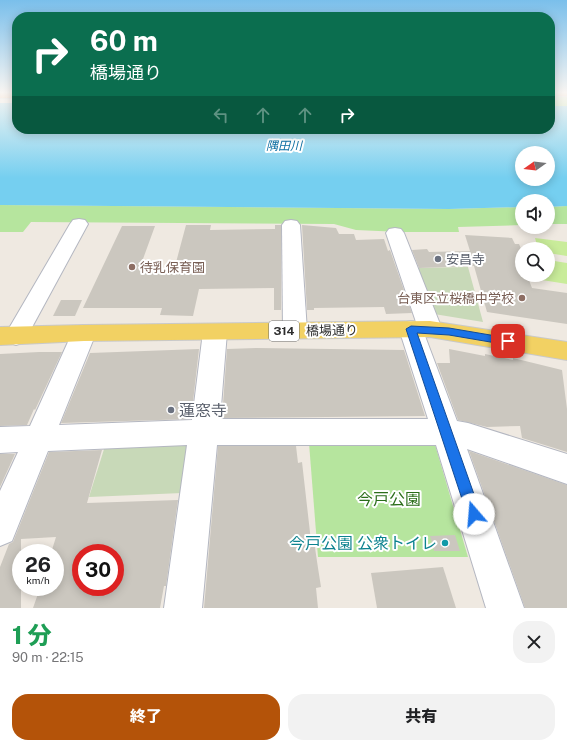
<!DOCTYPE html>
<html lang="ja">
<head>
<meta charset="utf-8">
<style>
  body { margin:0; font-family:"Public Sans","Noto Sans JP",sans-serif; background:#f2f2f2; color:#202124; height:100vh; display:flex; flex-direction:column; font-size:15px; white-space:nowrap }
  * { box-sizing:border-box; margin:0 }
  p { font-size:13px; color:#757577 }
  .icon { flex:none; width:22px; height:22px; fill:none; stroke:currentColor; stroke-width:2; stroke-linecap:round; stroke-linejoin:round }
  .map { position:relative; height:608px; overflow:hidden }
  .drawer { display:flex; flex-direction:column; background:#fff; flex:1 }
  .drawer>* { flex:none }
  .guide { position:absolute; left:12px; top:12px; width:543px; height:122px; border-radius:16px; box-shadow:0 2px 10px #0003; background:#0b6e4f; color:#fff; overflow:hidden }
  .needle { width:26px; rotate:256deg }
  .fabs { position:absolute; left:515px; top:146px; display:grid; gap:8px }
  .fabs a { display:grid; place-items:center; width:40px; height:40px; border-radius:50%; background:#fff; box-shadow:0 2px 10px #0003; font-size:20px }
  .speed { position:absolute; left:12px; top:544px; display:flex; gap:8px; font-size:20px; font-weight:700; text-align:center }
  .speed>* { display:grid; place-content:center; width:52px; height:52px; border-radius:50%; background:#fff; box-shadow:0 2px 10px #0003; line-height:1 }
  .speed small { font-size:10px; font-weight:400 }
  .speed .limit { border:6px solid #d22; background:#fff; color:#111 }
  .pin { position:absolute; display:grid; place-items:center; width:34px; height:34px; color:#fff; margin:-17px; border-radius:8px; box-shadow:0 2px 6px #0006 }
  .me { position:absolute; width:44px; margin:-22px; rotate:342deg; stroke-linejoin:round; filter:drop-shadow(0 0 3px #0008) }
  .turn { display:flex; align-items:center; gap:14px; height:84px; padding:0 12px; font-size:18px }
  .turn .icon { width:52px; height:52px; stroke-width:2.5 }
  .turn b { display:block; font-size:28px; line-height:34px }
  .lanes { display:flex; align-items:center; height:38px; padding:0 12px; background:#0003; justify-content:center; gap:20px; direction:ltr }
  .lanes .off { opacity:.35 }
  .round { display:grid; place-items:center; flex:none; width:42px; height:42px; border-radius:16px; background:#f2f2f2 }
  .overview { display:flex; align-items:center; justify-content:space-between; height:68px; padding:0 12px }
  h1 { font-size:24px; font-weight:800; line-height:30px; color:#1e9e55 }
  .primary-button { display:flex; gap:8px; margin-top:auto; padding:8px 12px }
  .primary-button a { flex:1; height:46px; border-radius:16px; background:#b45309; color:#fff; font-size:16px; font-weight:800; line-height:46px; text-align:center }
  .primary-button a+a { background:#f2f2f2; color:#202124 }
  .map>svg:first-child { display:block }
  .green { fill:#b6e59e }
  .cemetery { fill:#c8d9b8 }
  .pitch { fill:#c9ec9a }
  .water { fill:#75cff0; fill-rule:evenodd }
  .building { fill:#cbc7bf; fill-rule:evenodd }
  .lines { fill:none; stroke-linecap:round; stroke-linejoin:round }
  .minor-casing { stroke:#b4b7c1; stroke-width:2 }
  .major-casing { stroke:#c9c9c9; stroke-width:2 }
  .highway-casing { stroke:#c9c9c9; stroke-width:2 }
  .minor { fill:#fff; fill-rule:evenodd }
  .major { fill:#f2d163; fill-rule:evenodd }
  .highway { fill:#ffa35c; fill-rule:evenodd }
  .route { fill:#1a73e8; stroke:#114b97 }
  .worship-dot { fill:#6b7280; stroke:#fff; stroke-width:1.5 }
  .education-dot { fill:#8d6e63; stroke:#fff; stroke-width:1.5 }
  .culture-dot { fill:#0f9aa8; stroke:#fff; stroke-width:1.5 }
  .labels { text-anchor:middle; stroke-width:4; stroke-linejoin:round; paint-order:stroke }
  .far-water-label { font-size:12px; font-style:italic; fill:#0d6fa3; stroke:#fff }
  .shield { fill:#fff; stroke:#6d6d6d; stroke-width:1 }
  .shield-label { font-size:12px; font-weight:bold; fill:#2e2e2e }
  .worship-label { font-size:13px; fill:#5b616d; stroke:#fff; text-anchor:start }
  .education-label { font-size:13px; fill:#785e54; stroke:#fff; text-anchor:start }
  .street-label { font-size:13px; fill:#2e2e2e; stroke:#fff }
  .near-worship-label { font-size:16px; fill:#5b616d; stroke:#fff; text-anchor:start }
  .near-park-label { font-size:16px; fill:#2c6e1b; stroke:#fff }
  .near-culture-label { font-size:16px; fill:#0d838f; stroke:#fff; text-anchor:end }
</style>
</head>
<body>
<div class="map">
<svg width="567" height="608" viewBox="0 0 567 608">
  <rect width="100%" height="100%" fill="#efe9e1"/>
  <g class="green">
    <rect x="550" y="92" width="17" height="14"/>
    <path d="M 0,205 L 449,209 L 522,207 L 522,225 L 458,227 L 459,232 L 401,232 L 356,230 L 334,224 L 31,222 L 23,232 L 0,232 Z"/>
    <path d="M 567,206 L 567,224 L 548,224 L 548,207 Z"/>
    <path d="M 434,441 L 468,557 L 318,557 L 309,443 Z"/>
  </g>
  <g class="cemetery">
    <path d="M 468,267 L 483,322 L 434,314 L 416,268 Z"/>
    <path d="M 190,445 L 182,493 L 89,497 L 105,446 Z"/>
  </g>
  <g class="pitch">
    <path d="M 535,238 L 567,242 L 567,256 L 548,253 L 548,249 L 538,249 Z"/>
    <path d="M 548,260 L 567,263 L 567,284 L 542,280 L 540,275 L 548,275 Z"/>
  </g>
  <path class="water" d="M 0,103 L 17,103 L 17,129 L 550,129 L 550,106 L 567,106 L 567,206 L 548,207 L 548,201 L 522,201 L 522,207 L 449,209 L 0,205 ZM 522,153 L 548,153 L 548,179 L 522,179 Z"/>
  <g class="building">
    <path d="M 186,225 L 211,225 L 210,230 L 275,229 L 275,225 L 281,225 L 281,310 L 274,310 L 274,288 L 199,289 L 193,316 L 160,315 L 162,308 L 83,308 L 122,226 L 155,226 L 139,270 L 174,270 Z"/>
    <path d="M 302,225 L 336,228 L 339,234 L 354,234 L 356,240 L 384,239 L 388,251 L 390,250 L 412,313 L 386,314 L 384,307 L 314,308 L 314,310 L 307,310 Z"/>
    <path d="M 465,235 L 512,238 L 515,244 L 519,244 L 522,251 L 522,275 L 527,275 L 532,288 L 567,293 L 567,324 L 487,312 L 474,266 L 419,268 L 412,250 L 427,249 L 429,252 L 470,251 Z"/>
    <path d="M 61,300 L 82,300 L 75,316 L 53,316 Z"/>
    <path d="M 257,348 L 404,350 L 425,416 L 222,418 L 227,349 Z"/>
    <path d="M 199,349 L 191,419 L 61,423 L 90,353 Z"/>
    <path d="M 449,349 L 485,356 L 485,354 L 513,360 L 513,358 L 562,370 L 567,409 L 567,452 L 522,438 L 520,426 L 487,427 L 458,420 L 437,363 L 450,363 Z"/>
    <path d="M 39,352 L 62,352 L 35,410 L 34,409 L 27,425 L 0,426 L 0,354 Z"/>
    <path d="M 218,446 L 296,446 L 298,463 L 302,462 L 311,541 L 314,541 L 318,568 L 321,587 L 316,588 L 318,608 L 204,608 Z"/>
    <path d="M 102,450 L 87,503 L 178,500 L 166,586 L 164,586 L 160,608 L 33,608 L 40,588 L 55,587 L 55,553 L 51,553 L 56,537 L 21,539 L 21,608 L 0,608 L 0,567 L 9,544 L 13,542 L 49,452 ZM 81,553 L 115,553 L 115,587 L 81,587 Z"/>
    <path d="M 469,451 L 567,485 L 567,608 L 525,608 Z"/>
    <path d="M 0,454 L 15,454 L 0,487 Z"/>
    <path d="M 455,535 L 460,551 L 434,551 L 430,536 Z"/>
    <path d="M 443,567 L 456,608 L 377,608 L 371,573 Z"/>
  </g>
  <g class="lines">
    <g class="minor-casing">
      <g id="minor">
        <path d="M 79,219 L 85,220 L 88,224 L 24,342 L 16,345 L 8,342 L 4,336 L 8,330 L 70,224 L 73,220 Z"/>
        <path d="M 291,220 L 297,221 L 300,225 L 307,331 L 303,337 L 295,339 L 287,337 L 283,331 L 282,225 L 285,221 Z"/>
        <path d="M 395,228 L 401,229 L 404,233 L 442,329 L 438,335 L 430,337 L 425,336 L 457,421 L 468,423 L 567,454 L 567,484 L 467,449 L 524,608 L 486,608 L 436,445 L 217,445 L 202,608 L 164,608 L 187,445 L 48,451 L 12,541 L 0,546 L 0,491 L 18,452 L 0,453 L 0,427 L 30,426 L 72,333 L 76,327 L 84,325 L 92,327 L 96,333 L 59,425 L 192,420 L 203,332 L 207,326 L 215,324 L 223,326 L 227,332 L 220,419 L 428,419 L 399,329 L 403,323 L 411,321 L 416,322 L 386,233 L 389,229 Z"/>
      </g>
    </g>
    <g class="major-casing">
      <path id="major" d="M 430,321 L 567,342 L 567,360 L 430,337 L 84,341 L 0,345 L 0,327 L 84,325 Z"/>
    </g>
    <g class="highway-casing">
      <g id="highway">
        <rect x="0" y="92" width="17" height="6"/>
        <rect x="550" y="92" width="17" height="4"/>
      </g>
    </g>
    <use href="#minor" class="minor"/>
    <use href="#major" class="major"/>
    <use href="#highway" class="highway"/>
  </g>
  <linearGradient id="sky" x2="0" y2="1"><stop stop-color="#7abfeb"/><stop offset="0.52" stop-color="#f8f5f2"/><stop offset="1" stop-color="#f8f5f2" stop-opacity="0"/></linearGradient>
  <rect width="567" height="178" fill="url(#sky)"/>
  <path class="route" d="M 411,326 L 449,328 L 508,338 L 512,339 L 513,341 L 512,344 L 508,345 L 449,335 L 417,333 L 481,514 L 479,519 L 474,521 L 469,519 L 467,514 L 406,329 Z"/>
  <g class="worship-dot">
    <circle cx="438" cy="259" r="4"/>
    <circle cx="171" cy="410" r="4"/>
  </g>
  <g class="education-dot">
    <circle cx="132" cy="267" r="4"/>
    <circle cx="522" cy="298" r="4"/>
  </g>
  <circle class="culture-dot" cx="445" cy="543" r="4"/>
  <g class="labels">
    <g class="far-water-label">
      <text x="284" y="150">隅田川</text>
    </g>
    <rect class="shield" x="269" y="321" width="30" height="20" rx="3"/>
    <g class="shield-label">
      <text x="284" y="335">314</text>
    </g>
    <g class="worship-label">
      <text x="446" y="264">安昌寺</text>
    </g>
    <g class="education-label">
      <text x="140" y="272">待乳保育園</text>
      <text x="514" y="303" text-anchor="end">台東区立桜橋中学校</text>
    </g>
    <g class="street-label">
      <text transform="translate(332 330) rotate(-1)" y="5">橋場通り</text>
    </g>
    <g class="near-worship-label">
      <text x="179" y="416">蓮窓寺</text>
    </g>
    <g class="near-park-label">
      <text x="389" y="505">今戸公園</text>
    </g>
    <g class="near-culture-label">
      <text x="437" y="549">今戸公園 公衆トイレ</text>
    </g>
  </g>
</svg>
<div class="fabs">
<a><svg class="needle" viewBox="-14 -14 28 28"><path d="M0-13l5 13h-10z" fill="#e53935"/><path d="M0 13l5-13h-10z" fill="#757577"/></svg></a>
<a><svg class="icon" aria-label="sound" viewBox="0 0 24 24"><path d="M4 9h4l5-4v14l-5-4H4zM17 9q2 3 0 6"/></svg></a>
<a><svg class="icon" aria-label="search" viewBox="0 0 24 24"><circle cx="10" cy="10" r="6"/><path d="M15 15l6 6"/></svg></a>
</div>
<div class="speed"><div>26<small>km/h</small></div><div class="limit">30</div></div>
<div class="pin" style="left:508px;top:341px;background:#d93025"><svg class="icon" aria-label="arrive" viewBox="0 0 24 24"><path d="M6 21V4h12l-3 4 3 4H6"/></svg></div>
<svg class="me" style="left:474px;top:514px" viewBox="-20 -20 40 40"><circle r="19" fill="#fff"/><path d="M0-13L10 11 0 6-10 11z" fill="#1a73e8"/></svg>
<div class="guide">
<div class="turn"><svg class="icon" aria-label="right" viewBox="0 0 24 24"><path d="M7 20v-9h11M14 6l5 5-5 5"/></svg><div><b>60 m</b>橋場通り</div></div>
<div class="lanes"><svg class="icon off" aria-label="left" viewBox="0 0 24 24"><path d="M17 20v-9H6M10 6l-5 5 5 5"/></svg><svg class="icon off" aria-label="ahead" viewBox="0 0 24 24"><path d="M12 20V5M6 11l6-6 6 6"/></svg><svg class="icon off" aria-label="ahead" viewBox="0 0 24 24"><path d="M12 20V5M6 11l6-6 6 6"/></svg><svg class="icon" aria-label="right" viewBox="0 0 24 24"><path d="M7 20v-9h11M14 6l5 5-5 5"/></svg></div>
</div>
</div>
<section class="drawer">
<div class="overview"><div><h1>1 分</h1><p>90 m · 22:15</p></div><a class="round"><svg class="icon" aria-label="close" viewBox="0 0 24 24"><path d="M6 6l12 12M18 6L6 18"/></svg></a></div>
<div class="primary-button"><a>終了</a><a>共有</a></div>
</section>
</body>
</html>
